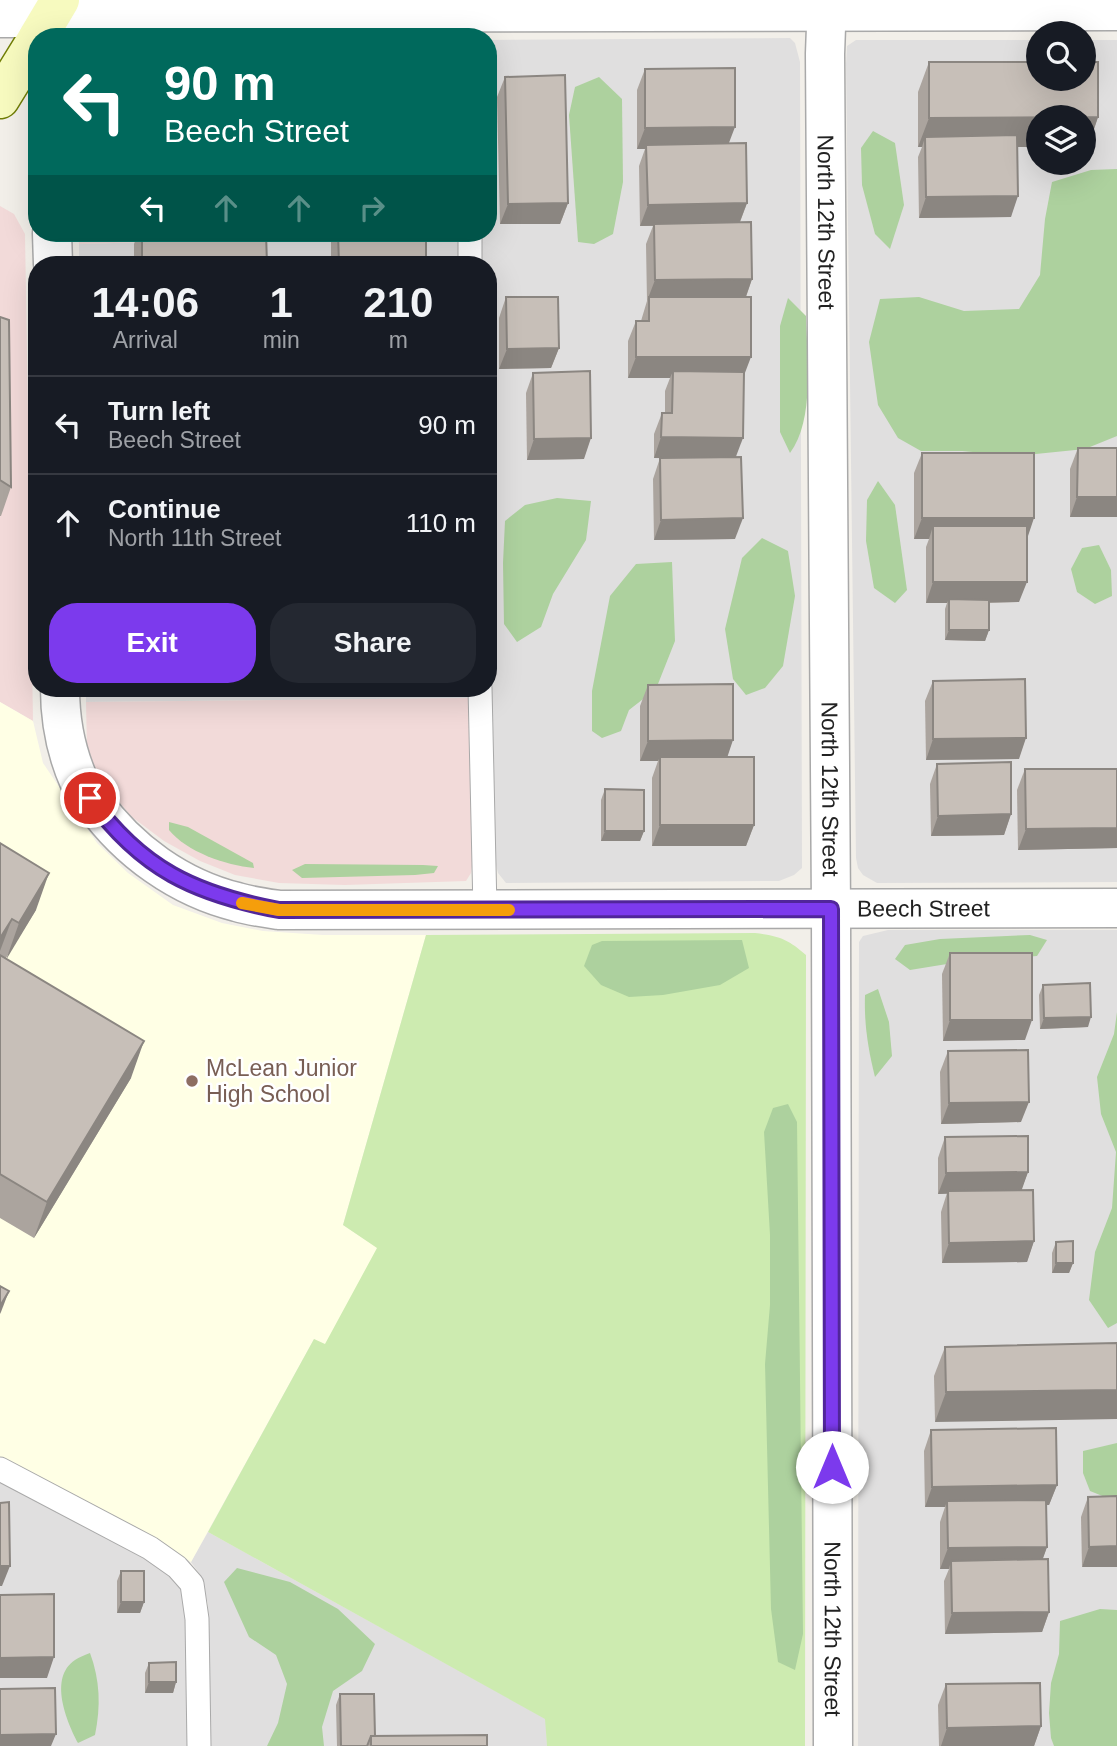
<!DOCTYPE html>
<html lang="en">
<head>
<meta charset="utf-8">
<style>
  body { margin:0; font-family:Helvetica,sans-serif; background:#242831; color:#f1f3f6; height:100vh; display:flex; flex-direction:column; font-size:26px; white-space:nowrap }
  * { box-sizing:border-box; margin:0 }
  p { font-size:23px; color:#9ea1a6 }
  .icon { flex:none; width:38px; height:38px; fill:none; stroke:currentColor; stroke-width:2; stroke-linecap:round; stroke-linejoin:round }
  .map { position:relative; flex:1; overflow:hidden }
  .sheet { position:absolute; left:28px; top:256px; width:469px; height:441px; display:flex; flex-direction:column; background:#171b24; border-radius:28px; box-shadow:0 7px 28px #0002 }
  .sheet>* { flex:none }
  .hud { position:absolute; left:28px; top:28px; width:469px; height:214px; border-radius:28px; box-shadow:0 7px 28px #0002; background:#00695c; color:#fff; overflow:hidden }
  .fabs { position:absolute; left:1026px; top:21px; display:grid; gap:14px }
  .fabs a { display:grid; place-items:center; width:70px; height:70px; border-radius:50%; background:#171b24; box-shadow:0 7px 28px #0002; font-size:35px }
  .pin { position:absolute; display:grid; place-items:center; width:60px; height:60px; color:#fff; margin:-30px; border:4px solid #fff; border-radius:50%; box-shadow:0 2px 7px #0007 }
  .me { position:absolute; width:77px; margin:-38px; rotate:0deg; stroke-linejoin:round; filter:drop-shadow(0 0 5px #0008) }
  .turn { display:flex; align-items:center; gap:24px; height:147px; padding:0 21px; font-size:32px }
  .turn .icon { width:91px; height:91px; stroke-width:2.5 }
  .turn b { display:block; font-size:49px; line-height:60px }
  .lanes { display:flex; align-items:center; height:66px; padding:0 21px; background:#0003; justify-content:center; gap:35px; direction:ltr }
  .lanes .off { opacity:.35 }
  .eta { display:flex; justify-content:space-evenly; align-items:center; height:119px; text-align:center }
  .eta b { font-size:42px; font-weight:700; line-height:49px }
  .primary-button { display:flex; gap:14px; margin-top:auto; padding:14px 21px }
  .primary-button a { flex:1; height:80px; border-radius:28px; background:#7c3aed; color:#fff; font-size:28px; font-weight:700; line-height:80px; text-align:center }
  .primary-button a+a { background:#242831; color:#f1f3f6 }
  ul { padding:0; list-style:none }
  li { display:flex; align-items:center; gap:21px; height:98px; padding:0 21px; border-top:2px solid #363941 }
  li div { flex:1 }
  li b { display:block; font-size:26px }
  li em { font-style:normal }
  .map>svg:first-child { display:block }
  .residential { fill:#e0dfdf; fill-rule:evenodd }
  .commercial { fill:#f2dad9 }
  .education { fill:#ffffe5 }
  .grass { fill:#cdebb0 }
  .forest { fill:#add19e }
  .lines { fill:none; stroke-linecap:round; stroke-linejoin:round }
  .lane-casing { stroke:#a9a9a9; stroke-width:25 }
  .street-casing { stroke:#a9a9a9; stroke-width:41 }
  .secondary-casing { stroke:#707d05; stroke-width:41 }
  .lane { stroke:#fff; stroke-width:23 }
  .street { stroke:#fff; stroke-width:38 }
  .secondary { stroke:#f7fabf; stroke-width:38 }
  .wall { fill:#aba49e }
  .shaded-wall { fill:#8b8681 }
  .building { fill:#c7bfb8; stroke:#8b8681; stroke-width:2 }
  .route-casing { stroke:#51269a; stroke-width:18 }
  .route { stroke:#7c3aed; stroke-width:12 }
  .slow { stroke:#f59e0b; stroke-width:12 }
  .education-dot { fill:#8d6e63; stroke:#fff; stroke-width:2.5 }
  .labels { text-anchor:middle; stroke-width:5; stroke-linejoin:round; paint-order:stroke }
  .street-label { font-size:23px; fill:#222; stroke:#fff }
  .education-label { font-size:23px; fill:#785e54; stroke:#fff; text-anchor:start }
</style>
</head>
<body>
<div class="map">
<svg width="1117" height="1746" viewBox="0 0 1117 1746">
  <rect width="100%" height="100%" fill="#f2efe9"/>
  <g class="residential">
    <path d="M 790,38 L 795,43 L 800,62 L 802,868 L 794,875 L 779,881 L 506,883 L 498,873 L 493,852 L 488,672 L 488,264 L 479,264 L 479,233 L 488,233 L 488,40 Z"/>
    <path d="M 856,40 L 1038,40 L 1038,79 L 1083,79 L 1083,40 L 1117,40 L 1117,882 L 877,883 L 863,875 L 858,868 L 856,858 L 846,64 L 847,46 ZM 1038,117 L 1083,117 L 1083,163 L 1038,163 Z"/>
    <path d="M 460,233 L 460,264 L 79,264 L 79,244 Z"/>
    <path d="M 86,688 L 468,688 L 468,698 L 86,702 Z"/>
    <path d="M 888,930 L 1117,930 L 1117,1746 L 858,1746 L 859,942 L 863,936 Z"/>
    <path d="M 0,1482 L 147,1557 L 174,1576 L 185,1594 L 188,1621 L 190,1746 L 0,1746 Z"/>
    <path d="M 208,1532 L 546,1719 L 547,1746 L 211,1746 L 208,1604 L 201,1576 L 191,1562 Z"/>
  </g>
  <g class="commercial">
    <path d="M 0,206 L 14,214 L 25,234 L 33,721 L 0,702 Z"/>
    <path d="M 78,233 L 460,233 L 79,244 Z"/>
    <path d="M 468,698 L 473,858 L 471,873 L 466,881 L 345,885 L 279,883 L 235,875 L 200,861 L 164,841 L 132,817 L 107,788 L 93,766 L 87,749 L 86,702 Z"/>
  </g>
  <path class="education" d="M 0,702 L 33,721 L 43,763 L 97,843 L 128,873 L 173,905 L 222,923 L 263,931 L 323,935 L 426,935 L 343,1225 L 378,1248 L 325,1345 L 314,1339 L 191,1562 L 160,1541 L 0,1457 Z"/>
  <path class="grass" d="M 755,933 C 779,936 788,939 806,955 L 805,1746 L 547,1746 L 545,1719 L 208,1532 L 314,1339 L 325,1344 L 377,1248 L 343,1225 L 426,935 Z"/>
  <g class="forest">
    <path d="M 599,77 L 622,99 L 623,182 L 613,234 L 594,244 L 578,242 L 569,115 L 575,87 Z"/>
    <path d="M 873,131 L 895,143 L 904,205 L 890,249 L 875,234 L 862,185 L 861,148 Z"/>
    <path d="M 1117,169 L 1117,436 L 1085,449 L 1016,456 L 962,451 L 921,451 L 898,438 L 878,405 L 869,342 L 880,299 L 919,297 L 964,311 L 1019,309 L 1040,275 L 1045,219 L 1052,182 L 1091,170 Z"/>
    <path d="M 788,298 L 806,316 C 807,356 815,420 790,453 L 780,432 L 780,326 Z"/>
    <path d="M 878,481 L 895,505 L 907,590 L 895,603 L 874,588 L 866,541 L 867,500 Z"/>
    <path d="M 557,498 L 591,501 L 586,540 L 553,594 L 541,627 L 517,642 L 504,624 L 503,563 L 505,521 L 525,505 Z"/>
    <path d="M 762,538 L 788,551 L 795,596 L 783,666 L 765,688 L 746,695 L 733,679 L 725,629 L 742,558 Z"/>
    <path d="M 1099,545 L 1111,570 L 1112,596 L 1095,604 L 1077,592 L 1071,569 L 1082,548 Z"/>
    <path d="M 672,562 L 675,641 L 656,689 L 629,710 L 621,731 L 602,738 L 592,731 L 592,691 L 610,596 L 636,564 Z"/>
    <path d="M 169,822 L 188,827 L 253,863 L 254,868 C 225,865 187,852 169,830 Z"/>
    <path d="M 305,864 L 423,865 L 438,866 L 434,873 L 415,875 L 302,878 L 292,870 Z"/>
    <path d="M 1030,935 L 1047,940 L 1037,956 L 947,964 L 910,970 L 895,959 L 905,945 L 940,939 Z"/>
    <path d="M 742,940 L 749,968 L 720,985 L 663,995 L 629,997 L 601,985 L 584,966 L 592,945 L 602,941 Z"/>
    <path d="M 878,989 L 889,1022 L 892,1056 L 875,1077 C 868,1049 864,1024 865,995 Z"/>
    <path d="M 1117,1012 L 1117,1323 L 1108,1328 L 1089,1300 L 1095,1252 L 1112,1208 L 1116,1152 L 1101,1114 L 1097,1077 L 1114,1034 Z"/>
    <path d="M 788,1104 L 797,1122 L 803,1634 L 795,1670 L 778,1662 L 771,1609 L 765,1364 L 770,1305 L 770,1235 L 764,1132 L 773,1108 Z"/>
    <path d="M 1117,1443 L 1117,1496 L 1105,1497 L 1090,1491 L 1083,1473 L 1083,1451 Z"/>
    <path d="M 237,1568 L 290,1582 L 338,1609 L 375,1644 L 362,1671 L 333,1691 L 322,1727 L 324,1746 L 267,1746 L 278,1723 L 287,1684 L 276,1655 L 249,1637 L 224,1582 Z"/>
    <path d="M 1100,1609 L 1117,1610 L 1117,1746 L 1054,1746 L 1051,1738 L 1049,1713 L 1051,1683 L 1059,1654 L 1060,1621 Z"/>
    <path d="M 90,1653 C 100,1680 101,1706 95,1735 L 78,1743 C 67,1722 48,1678 75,1660 C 79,1657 85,1655 90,1653 Z"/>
  </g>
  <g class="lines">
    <g class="lane-casing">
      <g id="lane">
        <path d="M 470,12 L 470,37"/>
        <path d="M 470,233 L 470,264"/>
        <path d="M 480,688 L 485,910"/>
        <path d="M 0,1469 L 150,1548 L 177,1567 L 192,1584 L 197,1619 L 199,1746"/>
      </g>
    </g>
    <g class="street-casing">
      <g id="street">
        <path id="s1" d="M 827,0 L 825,54 L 831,909 L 833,1746"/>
        <path d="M 0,18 L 49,18 L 143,13 L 1117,11"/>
        <path d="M 52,233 L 53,264"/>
        <path id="s2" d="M 60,688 C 60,720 66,752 79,781 C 83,789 89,796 94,803 C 128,851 180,888 237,902 C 250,906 265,908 279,910 L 1117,908"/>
      </g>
    </g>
    <g class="secondary-casing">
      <g id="secondary">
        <path d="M 38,37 L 60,0"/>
        <path d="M 0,99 L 37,39"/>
      </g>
    </g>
    <use href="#lane" class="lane"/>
    <use href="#street" class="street"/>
    <use href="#secondary" class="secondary"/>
  </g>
  <g class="wall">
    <path d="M 929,62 L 1098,117 L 1088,147 L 1017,147 L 1011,217 L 919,218 L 918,157 L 922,147 L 918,147 L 918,92 Z"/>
    <path d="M 645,69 L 729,144 L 747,203 L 740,222 L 752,279 L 746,297 L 744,377 L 736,457 L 735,539 L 654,540 L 653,479 L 660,458 L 680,458 L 654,458 L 654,434 L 662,413 L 665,413 L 665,391 L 670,378 L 628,378 L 628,341 L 636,321 L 641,321 L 647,301 L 646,244 L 653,226 L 640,226 L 639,166 L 645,149 L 637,149 L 637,90 Z"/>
    <path d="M 505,77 L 568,203 L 560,224 L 500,224 L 497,97 Z"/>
    <path d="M 138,233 L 266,233 L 267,264 L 134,264 L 134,244 Z"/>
    <path d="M 332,233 L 426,233 L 426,264 L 331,264 L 331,238 Z"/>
    <path d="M 506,297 L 559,348 L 551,368 L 499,369 L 499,318 Z"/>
    <path d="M 0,317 L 11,487 L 1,516 L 0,516 Z"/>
    <path d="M 533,373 L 584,459 L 527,460 L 526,393 Z"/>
    <path d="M 1078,448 L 1117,517 L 1070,517 L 1070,469 Z"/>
    <path d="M 922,453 L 1027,539 L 1019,602 L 989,603 L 989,630 L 985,641 L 945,640 L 945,609 L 947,603 L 926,603 L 926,547 L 929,539 L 914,539 L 914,473 Z"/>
    <path d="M 933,681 L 1019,759 L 926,760 L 925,701 Z"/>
    <path d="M 648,685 L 727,757 L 754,825 L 746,846 L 652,846 L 652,778 L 658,761 L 640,761 L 640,706 Z"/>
    <path d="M 937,764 L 1011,814 L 1004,835 L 931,836 L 930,784 Z"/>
    <path d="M 1025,769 L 1117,848 L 1018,850 L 1017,790 Z"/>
    <path d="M 605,789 L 644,831 L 640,841 L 601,841 L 601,800 Z"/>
    <path d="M 0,843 L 36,910 L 6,958 L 131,1078 L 34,1238 L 0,1218 Z"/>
    <path d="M 950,953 L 1025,1040 L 943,1041 L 942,974 Z"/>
    <path d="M 1043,985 L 1088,1027 L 1040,1029 L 1039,995 Z"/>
    <path d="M 948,1051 L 1021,1122 L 941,1124 L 940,1072 Z"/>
    <path d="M 945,1137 L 1028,1172 L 1021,1190 L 1034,1241 L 1027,1262 L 942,1263 L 941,1212 L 947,1193 L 938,1194 L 938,1158 Z"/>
    <path d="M 1056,1242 L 1073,1263 L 1069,1273 L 1052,1273 L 1052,1253 Z"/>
    <path d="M 1117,1343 L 935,1422 L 934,1376 L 945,1347 Z"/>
    <path d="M 931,1430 L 1057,1485 L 1049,1505 L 1046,1505 L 1047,1547 L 1042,1560 L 1049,1612 L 1042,1632 L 945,1634 L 944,1581 L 949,1569 L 940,1569 L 940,1522 L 945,1507 L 925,1507 L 924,1451 Z"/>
    <path d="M 1117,1496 L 1082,1567 L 1081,1517 L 1088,1497 Z"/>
    <path d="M 121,1571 L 144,1602 L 140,1613 L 117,1613 L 117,1581 Z"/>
    <path d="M 149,1663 L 176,1682 L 173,1693 L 145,1693 L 145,1673 Z"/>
    <path d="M 946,1684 L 1041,1726 L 1034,1746 L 939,1746 L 938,1705 Z"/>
    <path d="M 340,1694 L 375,1736 L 487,1746 L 337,1746 L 336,1705 Z"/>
  </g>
  <g class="shaded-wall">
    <path d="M 1083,117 L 1098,117 L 1088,147 L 1083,147 Z"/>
    <path d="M 929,118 L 1038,118 L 1038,147 L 926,147 L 925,137 L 922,147 L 918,147 Z"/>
    <path d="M 735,127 L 727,148 L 646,145 L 645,149 L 637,149 L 645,128 Z"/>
    <path d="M 1018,196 L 1011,217 L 919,218 L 926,197 Z"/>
    <path d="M 568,203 L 560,224 L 500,224 L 508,204 Z"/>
    <path d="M 747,203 L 739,224 L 640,226 L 648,205 Z"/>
    <path d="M 426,263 L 426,264 L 349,264 Z"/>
    <path d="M 752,279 L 745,299 L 649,297 L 647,301 L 655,280 Z"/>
    <path d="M 559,348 L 551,368 L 499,369 L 507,349 Z"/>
    <path d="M 636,357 L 751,357 L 743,378 L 673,371 L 670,378 L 628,378 Z"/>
    <path d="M 661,437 L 743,438 L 735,459 L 654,458 Z"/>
    <path d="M 591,438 L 584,459 L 527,460 L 534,439 Z"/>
    <path d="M 1077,497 L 1117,497 L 1117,517 L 1070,517 Z"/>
    <path d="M 743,518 L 735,539 L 654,540 L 661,520 Z"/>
    <path d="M 922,518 L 1034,518 L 1027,539 L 933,526 L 929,539 L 914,539 Z"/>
    <path d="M 933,582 L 1027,582 L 1019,602 L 949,603 L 949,599 L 947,603 L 926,603 Z"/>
    <path d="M 949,630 L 989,630 L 985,641 L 945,640 Z"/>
    <path d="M 1026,738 L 1019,759 L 926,760 L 933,739 Z"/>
    <path d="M 733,740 L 726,761 L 660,757 L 658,761 L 640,761 L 648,741 Z"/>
    <path d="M 1011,814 L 1004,835 L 931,836 L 938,816 Z"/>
    <path d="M 660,825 L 754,825 L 746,846 L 652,846 Z"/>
    <path d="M 1117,828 L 1117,848 L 1018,850 L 1026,829 Z"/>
    <path d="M 605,831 L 644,831 L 640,841 L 601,841 Z"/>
    <path d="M 49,873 L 36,910 L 6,960 L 19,923 Z"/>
    <path d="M 12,919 L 0,951 L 0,938 Z"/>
    <path d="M 1091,1017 L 1088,1027 L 1040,1029 L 1044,1018 Z"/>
    <path d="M 950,1020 L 1032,1020 L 1025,1040 L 943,1041 Z"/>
    <path d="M 144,1041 L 131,1078 L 34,1238 L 47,1202 Z"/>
    <path d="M 1029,1102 L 1021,1122 L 941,1124 L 949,1103 Z"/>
    <path d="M 1028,1172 L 1021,1192 L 938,1194 L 946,1173 Z"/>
    <path d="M 1034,1241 L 1027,1262 L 942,1263 L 949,1243 Z"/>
    <path d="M 1056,1263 L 1073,1263 L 1069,1273 L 1052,1273 Z"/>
    <path d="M 9,1291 L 1,1312 L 0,1314 L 0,1306 Z"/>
    <path d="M 1117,1390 L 1117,1419 L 935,1422 L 946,1392 Z"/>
    <path d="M 1057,1485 L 1049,1505 L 947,1507 L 947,1501 L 945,1507 L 925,1507 L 932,1487 Z"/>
    <path d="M 1117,1546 L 1117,1567 L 1082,1567 L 1089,1547 Z"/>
    <path d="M 1047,1547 L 1040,1567 L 951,1561 L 949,1569 L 940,1569 L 948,1548 Z"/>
    <path d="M 0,1566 L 10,1566 L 2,1586 L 0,1586 Z"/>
    <path d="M 121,1602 L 144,1602 L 140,1613 L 117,1613 Z"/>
    <path d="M 1049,1612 L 1042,1632 L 945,1634 L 952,1613 Z"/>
    <path d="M 54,1657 L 47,1678 L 0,1678 L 0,1658 Z"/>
    <path d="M 149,1682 L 176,1682 L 173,1693 L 145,1693 Z"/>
    <path d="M 1041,1726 L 1034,1746 L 941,1746 L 947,1728 Z"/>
    <path d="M 56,1734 L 51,1746 L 0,1746 L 0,1735 Z"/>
  </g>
  <g class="building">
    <path d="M 929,62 L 1038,62 L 1038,79 L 1083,79 L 1083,62 L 1098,62 L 1098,117 L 929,118 Z"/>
    <path d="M 735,68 L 735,127 L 645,128 L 645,69 Z"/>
    <path d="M 565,75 L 568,203 L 508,204 L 505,77 Z"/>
    <path d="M 1017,135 L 1018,196 L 926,197 L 925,137 Z"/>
    <path d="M 746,143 L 747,203 L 648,205 L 646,145 Z"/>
    <path d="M 751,222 L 752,279 L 655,280 L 654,224 Z"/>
    <path d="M 142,233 L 266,233 L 267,264 L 142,264 Z"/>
    <path d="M 338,233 L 426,233 L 426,263 L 339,264 Z"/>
    <path d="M 506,297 L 558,297 L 559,348 L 507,349 Z"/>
    <path d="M 649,297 L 751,297 L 751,357 L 636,357 L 636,321 L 649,321 Z"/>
    <path d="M 0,317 L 9,320 L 11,487 L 0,480 Z"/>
    <path d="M 590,371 L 591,438 L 534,439 L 533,373 Z"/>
    <path d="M 673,371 L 744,372 L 743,438 L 661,437 L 662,413 L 672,413 Z"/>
    <path d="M 1078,448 L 1117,448 L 1117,497 L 1077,497 Z"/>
    <rect x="922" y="453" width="112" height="65"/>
    <path d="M 741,457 L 743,518 L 661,520 L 660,458 Z"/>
    <rect x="933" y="526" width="94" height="56"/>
    <path d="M 949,599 L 989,600 L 989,630 L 949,630 Z"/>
    <path d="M 1025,679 L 1026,738 L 933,739 L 933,681 Z"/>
    <path d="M 733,684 L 733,740 L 648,741 L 648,685 Z"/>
    <rect x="660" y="757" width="94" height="68"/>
    <path d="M 1011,762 L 1011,814 L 938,816 L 937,764 Z"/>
    <path d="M 1025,769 L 1117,769 L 1117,828 L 1026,829 Z"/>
    <path d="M 605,789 L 644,790 L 644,831 L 605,831 Z"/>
    <path d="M 0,843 L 49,873 L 19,923 L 12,919 L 0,938 Z"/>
    <rect x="950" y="953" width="82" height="67"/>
    <path d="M 0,955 L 144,1041 L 47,1202 L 0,1174 Z"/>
    <path d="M 1090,983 L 1091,1017 L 1044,1018 L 1043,985 Z"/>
    <path d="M 1028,1050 L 1029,1102 L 949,1103 L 948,1051 Z"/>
    <path d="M 1028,1136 L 1028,1172 L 946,1173 L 945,1137 Z"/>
    <path d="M 1033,1190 L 1034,1241 L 949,1243 L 948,1191 Z"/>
    <path d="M 1073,1241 L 1073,1263 L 1056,1263 L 1056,1242 Z"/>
    <path d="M 0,1286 L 9,1291 L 0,1306 Z"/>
    <path d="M 1117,1343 L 1117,1390 L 946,1392 L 945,1347 Z"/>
    <path d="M 1056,1428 L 1057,1485 L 932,1487 L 931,1430 Z"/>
    <path d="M 1117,1496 L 1117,1546 L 1089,1547 L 1088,1497 Z"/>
    <path d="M 1046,1500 L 1047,1547 L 948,1548 L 947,1501 Z"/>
    <path d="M 9,1502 L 10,1566 L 0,1566 L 0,1503 Z"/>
    <path d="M 1048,1559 L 1049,1612 L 952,1613 L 951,1561 Z"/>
    <rect x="121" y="1571" width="23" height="31"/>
    <path d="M 54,1594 L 54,1657 L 0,1658 L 0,1595 Z"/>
    <path d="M 176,1662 L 176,1682 L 149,1682 L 149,1663 Z"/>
    <path d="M 1040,1683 L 1041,1726 L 947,1728 L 946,1684 Z"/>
    <path d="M 55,1688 L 56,1734 L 0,1735 L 0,1689 Z"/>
    <path d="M 340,1694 L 374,1694 L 375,1736 L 371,1736 L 367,1746 L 341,1746 Z"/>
    <path d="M 487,1735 L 487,1746 L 371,1746 L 371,1736 Z"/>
  </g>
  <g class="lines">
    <g class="route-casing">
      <path id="route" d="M 90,798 C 141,869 195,894 279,910 L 831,909 L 832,1467"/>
    </g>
    <use href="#route" class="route"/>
    <path class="slow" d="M 242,903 L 279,910 L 509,910"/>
  </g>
  <circle class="education-dot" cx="192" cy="1081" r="7"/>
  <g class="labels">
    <g class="street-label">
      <text dy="8" stroke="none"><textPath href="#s1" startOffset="222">North 12th Street</textPath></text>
      <text dy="8" stroke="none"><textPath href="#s1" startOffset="789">North 12th Street</textPath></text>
      <text dy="8" stroke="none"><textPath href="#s2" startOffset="987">Beech Street</textPath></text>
      <text dy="8" stroke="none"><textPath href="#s1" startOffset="1629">North 12th Street</textPath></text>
    </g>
    <g class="education-label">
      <text x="206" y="1076">McLean Junior<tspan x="206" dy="26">High School</tspan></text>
    </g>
  </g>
</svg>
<div class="fabs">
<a><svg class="icon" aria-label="search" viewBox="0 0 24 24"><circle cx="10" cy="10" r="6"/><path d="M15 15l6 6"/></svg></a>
<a><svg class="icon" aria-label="layers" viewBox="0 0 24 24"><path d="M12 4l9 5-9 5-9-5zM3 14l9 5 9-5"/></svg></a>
</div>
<div class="pin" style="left:90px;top:798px;background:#d93025"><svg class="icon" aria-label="arrive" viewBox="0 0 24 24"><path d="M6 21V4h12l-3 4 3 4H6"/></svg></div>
<svg class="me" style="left:832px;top:1467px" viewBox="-20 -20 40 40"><circle r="19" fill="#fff"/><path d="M0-13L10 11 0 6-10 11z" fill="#7c3aed"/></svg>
<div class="hud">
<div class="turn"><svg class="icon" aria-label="left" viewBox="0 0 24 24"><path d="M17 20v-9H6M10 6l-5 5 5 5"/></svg><div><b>90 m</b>Beech Street</div></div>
<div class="lanes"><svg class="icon" aria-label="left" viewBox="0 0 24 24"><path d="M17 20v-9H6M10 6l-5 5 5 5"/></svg><svg class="icon off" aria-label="ahead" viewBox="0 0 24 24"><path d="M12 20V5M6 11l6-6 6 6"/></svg><svg class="icon off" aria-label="ahead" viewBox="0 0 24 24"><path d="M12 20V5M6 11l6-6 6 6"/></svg><svg class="icon off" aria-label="right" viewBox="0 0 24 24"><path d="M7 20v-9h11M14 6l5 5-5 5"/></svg></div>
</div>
<section class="sheet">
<div class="eta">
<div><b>14:06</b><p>Arrival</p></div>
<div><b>1</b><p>min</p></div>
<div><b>210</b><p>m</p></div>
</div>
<ul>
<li><svg class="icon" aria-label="left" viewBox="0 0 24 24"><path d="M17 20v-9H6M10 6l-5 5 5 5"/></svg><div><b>Turn left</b><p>Beech Street</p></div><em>90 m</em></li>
<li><svg class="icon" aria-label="ahead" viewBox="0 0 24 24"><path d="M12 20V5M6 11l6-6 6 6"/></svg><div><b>Continue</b><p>North 11th Street</p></div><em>110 m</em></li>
</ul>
<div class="primary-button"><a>Exit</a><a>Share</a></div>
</section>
</div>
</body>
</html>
